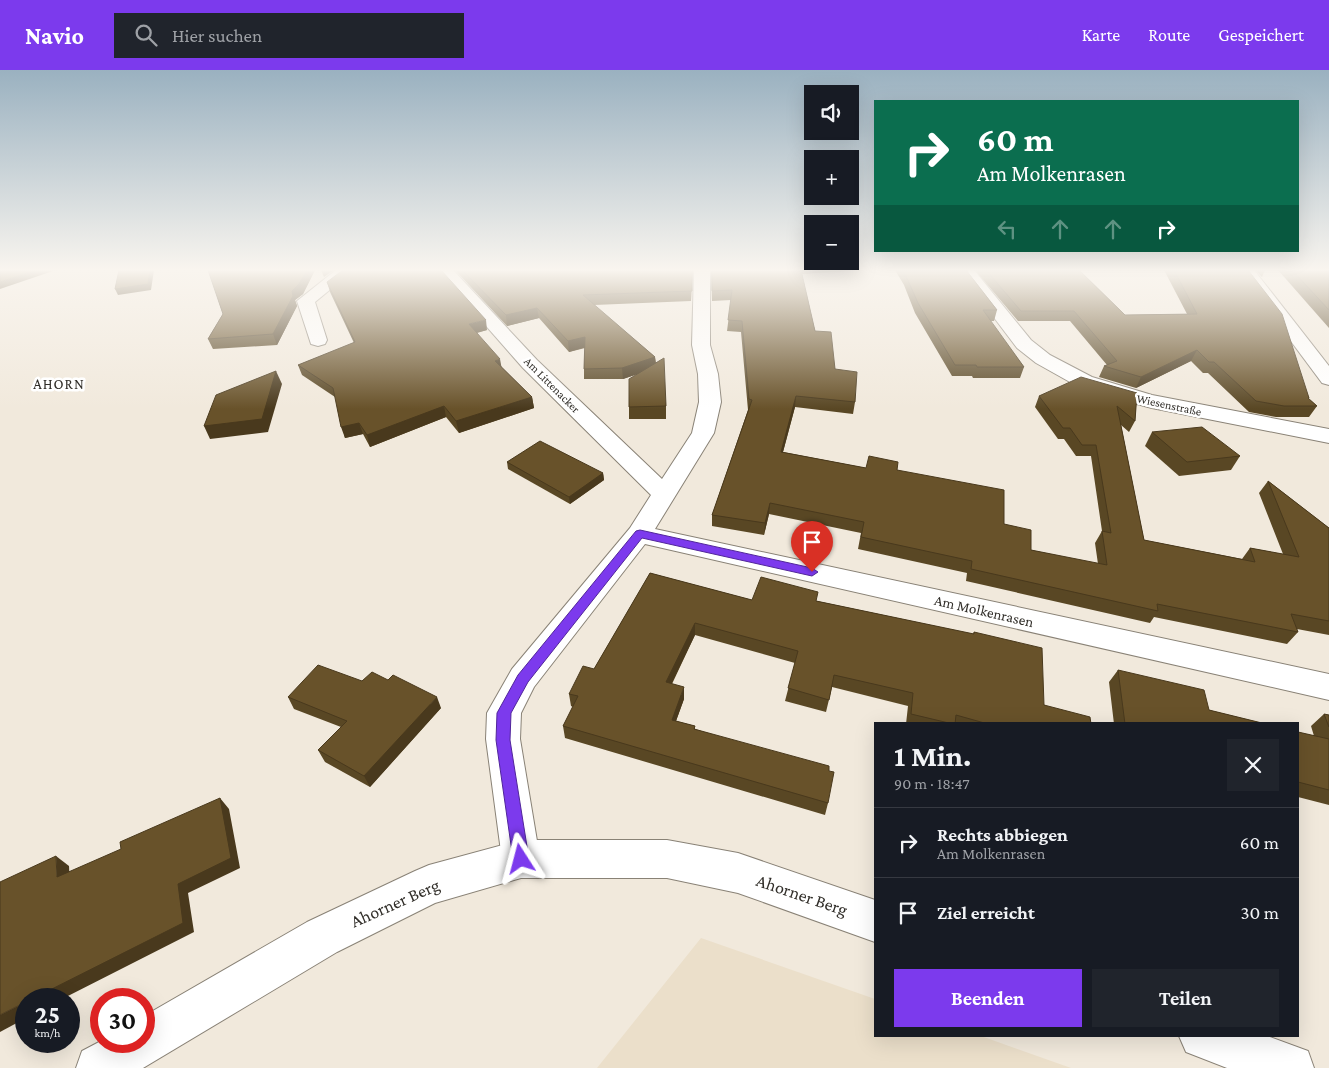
<!DOCTYPE html>
<html lang="de">
<head>
<meta charset="utf-8">
<style>
  body { margin:0; font-family:"Crimson Pro",serif; background:#20242c; color:#f1f3f6; height:100vh; display:flex; flex-direction:column; font-size:19px; white-space:nowrap }
  * { box-sizing:border-box; margin:0 }
  p { font-size:16px; color:#9ea1a6 }
  .icon { flex:none; width:28px; height:28px; fill:none; stroke:currentColor; stroke-width:2; stroke-linecap:round; stroke-linejoin:round }
  .map { position:relative; flex:1; overflow:hidden }
  .details { position:absolute; left:874px; top:652px; width:425px; height:315px; display:flex; flex-direction:column; background:#171b24; border-radius:0px; box-shadow:0 5px 20px #0002 }
  .details>* { flex:none }
  .banner { position:absolute; left:874px; top:30px; width:425px; height:152px; border-radius:0px; box-shadow:0 5px 20px #0002; background:#0b6e4f; color:#fff; overflow:hidden }
  .tools { position:absolute; left:804px; top:15px; display:grid; gap:10px }
  .tools a { display:grid; place-items:center; width:55px; height:55px; border-radius:0px; background:#171b24; box-shadow:0 5px 20px #0002; font-size:25px }
  .speed { position:absolute; left:15px; top:918px; display:flex; gap:10px; font-size:25px; font-weight:700; text-align:center }
  .speed>* { display:grid; place-content:center; width:65px; height:65px; border-radius:50%; background:#171b24; box-shadow:0 5px 20px #0002; line-height:1 }
  .speed small { font-size:12px; font-weight:400 }
  .speed .limit { border:8px solid #d22; background:#fff; color:#111 }
  .pin { position:absolute; display:grid; place-items:center; width:42px; height:42px; color:#fff; margin:-51px -21px; border-radius:50% 50% 50% 0; rotate:-45deg; box-shadow:0 0 5px #0007 }
  .pin .icon { rotate:45deg }
  .me { position:absolute; width:55px; margin:-28px; rotate:351deg; stroke-linejoin:round; filter:drop-shadow(0 0 4px #0008) }
  .turn { display:flex; align-items:center; gap:18px; height:105px; padding:0 20px; font-size:22px }
  .turn .icon { width:65px; height:65px; stroke-width:2.5 }
  .turn b { display:block; font-size:35px; line-height:42px }
  .lanes { display:flex; align-items:center; height:48px; padding:0 20px; background:#0003; justify-content:center; gap:25px; direction:ltr }
  .lanes .off { opacity:.35 }
  .round { display:grid; place-items:center; flex:none; width:52px; height:52px; border-radius:0px; background:#20242c }
  .summary { display:flex; align-items:center; justify-content:space-between; height:85px; padding:0 20px }
  h1 { font-size:30px; font-weight:700; line-height:38px }
  .cta { display:flex; gap:10px; margin-top:auto; padding:10px 20px }
  .cta a { flex:1; height:58px; border-radius:0px; background:#7c3aed; color:#fff; font-size:20px; font-weight:700; line-height:58px; text-align:center }
  .cta a+a { background:#20242c; color:#f1f3f6 }
  ul { padding:0; list-style:none }
  li { display:flex; align-items:center; gap:15px; height:70px; padding:0 20px; border-top:1px solid #363941 }
  li div { flex:1 }
  li b { display:block; font-size:19px }
  li em { font-style:normal }
  header { display:flex; align-items:center; gap:30px; box-sizing:border-box; height:70px; padding:0 25px; background:#7c3aed; color:#fff }
  header strong { font-size:24px }
  nav { display:flex; gap:28px; margin-inline-start:auto; font-size:18px }
  .search { width:350px; height:45px; background:#20242c; display:flex; align-items:center; gap:12px; box-sizing:border-box; padding:0 18px; border-radius:0px; color:#9ea1a6; font-size:19px }
  .map>svg:first-child { display:block }
  .built { fill:#ebdfca }
  .lines { fill:none; stroke-linecap:round; stroke-linejoin:round }
  .street-casing { stroke:#898276; stroke-width:2 }
  .secondary-casing { stroke:#898276; stroke-width:2 }
  .street { fill:#fff; fill-rule:evenodd }
  .secondary { fill:#fff; fill-rule:evenodd }
  .wall { fill:#594724 }
  .shaded-wall { fill:#49391d }
  .building { fill:#68522a; stroke:#49391d }
  .route { fill:#7c3aed; stroke:#51269a }
  .labels { text-anchor:middle; stroke-width:5; stroke-linejoin:round; paint-order:stroke }
  .far-street-label { font-size:12px; fill:#312e29; stroke:#fff }
  .far-quarter-label { font-size:15px; letter-spacing:1px; fill:#312e29; stroke:#fff }
  .street-label { font-size:15px; fill:#312e29; stroke:#fff }
  .near-street-label { font-size:18px; fill:#312e29; stroke:#fff }
</style>
</head>
<body>
<header>
<strong>Navio</strong>
<div class="search"><svg class="icon" aria-label="search" viewBox="0 0 24 24"><circle cx="10" cy="10" r="6"/><path d="M15 15l6 6"/></svg>Hier suchen</div>
<nav><a>Karte</a><a>Route</a><a>Gespeichert</a></nav>
</header>
<div class="map">
<svg width="1329" height="998" viewBox="0 0 1329 998">
  <rect width="100%" height="100%" fill="#f1e9dc"/>
  <path class="built" d="M 701,868 L 875,929 L 875,966 L 981,966 L 1071,998 L 597,998 Z"/>
  <g class="lines">
    <g class="street-casing">
      <g id="street">
        <path d="M 336,200 L 354,200 L 315,232 L 327,270 L 325,274 L 318,276 L 311,274 L 297,231 Z"/>
        <path d="M 437,200 L 453,200 L 537,290 L 662,409 L 692,363 L 699,332 L 698,304 L 692,275 L 694,200 L 710,200 L 710,275 L 718,304 L 721,332 L 714,363 L 655,459 L 1329,604 L 1329,630 L 645,474 L 534,617 L 521,643 L 520,669 L 540,789 L 535,802 L 521,808 L 507,802 L 502,789 L 486,669 L 487,643 L 512,599 L 630,458 L 651,425 L 523,298 Z"/>
        <path d="M 958,200 L 974,200 L 1031,270 L 1050,285 L 1092,307 L 1152,325 L 1329,359 L 1329,373 L 1152,338 L 1099,324 L 1077,316 L 1036,293 L 1017,278 Z"/>
        <path d="M 1238,200 L 1254,200 L 1329,296 L 1329,315 L 1322,313 Z"/>
      </g>
    </g>
    <g class="secondary-casing">
      <g id="secondary">
        <path d="M 521,770 L 667,770 L 738,783 L 875,830 L 875,872 L 738,823 L 667,808 L 521,808 L 435,833 L 337,882 L 143,998 L 76,998 L 82,981 L 101,971 L 144,971 L 144,946 L 307,852 L 415,801 L 429,795 Z"/>
        <path d="M 1179,966 L 1267,966 L 1308,981 L 1314,998 L 1227,998 L 1186,982 Z"/>
      </g>
    </g>
    <use href="#street" class="street"/>
    <use href="#secondary" class="secondary"/>
  </g>
  <g class="wall">
    <path d="M 208,200 L 315,200 L 303,224 L 295,230 L 297,236 L 277,275 L 213,279 L 208,269 L 223,244 Z"/>
    <path d="M 455,200 L 693,200 L 691,231 L 594,235 L 655,287 L 656,293 L 666,336 L 666,349 L 629,349 L 629,337 L 640,303 L 623,309 L 584,309 L 584,299 L 585,278 L 569,282 L 539,248 L 507,256 Z"/>
    <path d="M 711,200 L 863,200 L 802,204 L 815,261 L 835,299 L 855,332 L 853,344 L 795,337 L 783,382 L 866,398 L 897,400 L 1004,454 L 1031,480 L 1098,494 L 1095,473 L 1102,461 L 1091,386 L 1076,386 L 1064,369 L 1058,369 L 1035,337 L 1039,326 L 1137,323 L 1135,351 L 1129,362 L 1121,355 L 1144,470 L 1242,489 L 1250,478 L 1283,484 L 1259,423 L 1268,411 L 1329,458 L 1329,565 L 1297,559 L 1298,562 L 1287,574 L 1154,547 L 1150,553 L 966,511 L 967,503 L 858,479 L 861,463 L 769,444 L 764,465 L 712,456 L 712,445 L 748,340 L 741,262 L 727,261 L 731,230 L 712,231 Z"/>
    <path d="M 895,200 L 966,200 L 997,240 L 994,251 L 990,251 L 1024,297 L 1020,308 L 973,308 L 972,306 L 952,306 L 915,243 L 904,215 Z"/>
    <path d="M 975,200 L 1079,200 L 1125,245 L 1187,244 L 1164,200 L 1248,200 L 1309,328 L 1309,329 L 1317,336 L 1309,347 L 1276,347 L 1249,342 L 1208,303 L 1203,303 L 1191,291 L 1136,318 L 1099,307 L 1104,296 L 1107,295 L 1070,251 L 1018,251 Z"/>
    <path d="M 1255,200 L 1265,200 L 1262,207 Z"/>
    <path d="M 1278,200 L 1329,200 L 1329,258 Z"/>
    <path d="M 327,212 L 487,260 L 477,263 L 502,297 L 532,327 L 534,338 L 459,363 L 446,347 L 370,377 L 363,364 L 345,368 L 335,327 L 302,305 L 298,295 L 354,273 L 330,222 Z"/>
    <path d="M 1152,362 L 1240,386 L 1231,400 L 1179,406 L 1145,376 Z"/>
    <path d="M 507,392 L 603,403 L 604,410 L 570,434 L 508,399 Z"/>
    <path d="M 650,503 L 752,530 L 817,531 L 973,564 L 974,562 L 1044,635 L 1091,654 L 906,654 L 908,636 L 832,617 L 826,642 L 785,631 L 795,593 L 695,565 L 672,614 L 684,629 L 676,651 L 695,656 L 695,659 L 829,701 L 828,733 L 825,745 L 565,668 L 563,656 L 573,637 L 571,636 L 569,624 L 594,599 Z"/>
    <path d="M 1118,600 L 1209,640 L 1266,654 L 1114,654 L 1109,612 Z"/>
    <path d="M 362,611 L 441,638 L 370,717 L 325,692 L 318,680 L 341,657 L 294,639 L 288,627 Z"/>
    <path d="M 1324,644 L 1329,645 L 1329,735 L 1298,727 L 1298,662 L 1314,666 L 1311,656 Z"/>
  </g>
  <g class="shaded-wall">
    <path d="M 36,200 L 56,200 L 0,219 L 0,212 Z"/>
    <path d="M 150,200 L 154,200 L 151,220 L 118,225 L 115,219 Z"/>
    <path d="M 307,200 L 315,200 L 303,224 L 295,230 L 297,236 L 277,275 L 273,264 L 292,221 Z"/>
    <path d="M 321,200 L 334,200 L 324,207 Z"/>
    <path d="M 537,238 L 539,248 L 507,256 L 506,245 Z"/>
    <path d="M 486,250 L 487,260 L 471,264 L 469,254 Z"/>
    <path d="M 585,267 L 586,277 L 569,282 L 568,271 Z"/>
    <path d="M 1197,280 L 1191,291 L 1136,318 L 1141,307 Z"/>
    <path d="M 655,287 L 656,298 L 623,309 L 622,298 Z"/>
    <path d="M 500,289 L 502,300 L 495,291 Z"/>
    <path d="M 276,301 L 282,314 L 268,362 L 210,369 L 204,356 Z"/>
    <path d="M 796,326 L 795,337 L 780,393 L 781,382 Z"/>
    <path d="M 532,327 L 534,338 L 459,363 L 456,351 Z"/>
    <path d="M 444,336 L 446,347 L 370,377 L 367,365 Z"/>
    <path d="M 359,353 L 363,364 L 345,368 L 341,357 Z"/>
    <path d="M 603,403 L 604,410 L 570,434 L 569,427 Z"/>
    <path d="M 770,433 L 769,444 L 764,465 L 765,453 Z"/>
    <path d="M 695,553 L 695,565 L 666,625 L 666,612 Z"/>
    <path d="M 684,617 L 684,629 L 672,662 L 672,650 Z"/>
    <path d="M 437,627 L 441,638 L 370,717 L 364,706 Z"/>
    <path d="M 220,728 L 229,739 L 240,798 L 188,823 L 194,862 L 62,929 L 32,929 Z"/>
    <path d="M 56,786 L 69,796 L 70,817 L 57,807 Z"/>
    <path d="M 26,932 L 26,948 L 0,962 L 0,945 Z"/>
  </g>
  <g class="building">
    <path d="M 0,200 L 36,200 L 0,212 Z"/>
    <path d="M 119,200 L 150,200 L 148,214 L 115,219 Z"/>
    <path d="M 208,200 L 307,200 L 299,214 L 292,221 L 293,226 L 273,264 L 208,269 L 223,244 Z"/>
    <path d="M 343,200 L 441,200 L 486,250 L 469,254 L 500,289 L 495,291 L 532,327 L 456,351 L 444,336 L 367,365 L 359,353 L 341,357 L 333,318 L 298,295 L 355,272 L 327,212 Z"/>
    <path d="M 462,200 L 692,200 L 692,221 L 583,225 L 655,287 L 622,298 L 584,299 L 585,267 L 568,271 L 537,238 L 506,245 Z"/>
    <path d="M 712,200 L 801,200 L 815,261 L 831,262 L 835,299 L 857,302 L 855,332 L 796,326 L 781,382 L 866,398 L 869,386 L 898,392 L 897,400 L 1004,420 L 1004,454 L 1031,460 L 1031,480 L 1107,495 L 1102,461 L 1111,463 L 1096,375 L 1082,375 L 1070,358 L 1063,358 L 1039,326 L 1081,307 L 1137,323 L 1135,351 L 1117,336 L 1144,470 L 1255,492 L 1250,478 L 1299,487 L 1268,411 L 1329,458 L 1329,551 L 1291,544 L 1298,562 L 1157,534 L 1158,541 L 971,499 L 972,491 L 861,467 L 864,452 L 770,433 L 765,453 L 712,445 L 752,330 L 749,329 L 742,251 L 728,250 L 732,220 L 712,221 Z"/>
    <path d="M 902,200 L 966,200 L 997,240 L 983,240 L 1024,297 L 977,297 L 976,295 L 955,295 L 918,233 L 906,206 Z"/>
    <path d="M 986,200 L 1079,200 L 1125,245 L 1197,244 L 1174,200 L 1248,200 L 1282,244 L 1309,328 L 1308,328 L 1317,336 L 1284,336 L 1256,331 L 1214,292 L 1209,292 L 1197,280 L 1141,307 L 1104,296 L 1117,291 L 1074,241 L 1021,241 Z"/>
    <path d="M 1292,200 L 1329,200 L 1329,240 Z"/>
    <path d="M 664,288 L 666,336 L 629,337 L 629,309 Z"/>
    <path d="M 276,301 L 262,349 L 204,356 L 216,325 Z"/>
    <path d="M 1202,357 L 1240,386 L 1187,392 L 1152,362 Z"/>
    <path d="M 540,371 L 603,403 L 569,427 L 507,392 Z"/>
    <path d="M 650,503 L 752,530 L 761,507 L 818,522 L 816,531 L 974,564 L 974,562 L 1042,578 L 1044,635 L 1090,647 L 1091,654 L 988,654 L 956,645 L 955,654 L 953,654 L 911,644 L 913,623 L 834,605 L 829,630 L 788,618 L 798,581 L 695,553 L 666,612 L 684,617 L 672,650 L 695,656 L 694,659 L 829,696 L 829,701 L 834,702 L 828,733 L 563,656 L 578,626 L 569,624 L 583,596 L 594,599 Z"/>
    <path d="M 318,595 L 362,611 L 372,602 L 388,610 L 393,605 L 437,627 L 364,706 L 318,680 L 347,651 L 288,627 Z"/>
    <path d="M 1118,600 L 1204,620 L 1209,640 L 1266,654 L 1125,654 Z"/>
    <path d="M 1324,644 L 1329,645 L 1329,657 Z"/>
    <path d="M 1298,662 L 1329,669 L 1329,720 L 1298,712 Z"/>
    <path d="M 220,728 L 231,788 L 178,814 L 183,853 L 32,929 L 26,929 L 26,932 L 0,945 L 0,812 L 56,786 L 57,807 L 121,779 L 120,772 Z"/>
  </g>
  <linearGradient id="sky" x2="0" y2="1"><stop stop-color="#9ab1c0"/><stop offset="0.59" stop-color="#f9f5ef"/><stop offset="1" stop-color="#f9f5ef" stop-opacity="0"/></linearGradient>
  <rect width="1329" height="339" fill="url(#sky)"/>
  <path class="route" d="M 640,460 L 812,498 L 818,502 L 812,506 L 642,468 L 528,612 L 511,643 L 510,670 L 529,789 L 527,794 L 521,796 L 515,794 L 513,789 L 496,670 L 497,643 L 518,605 L 636,461 Z"/>
  <g class="labels">
    <g class="far-street-label">
      <text transform="translate(552 315) rotate(45)" y="4">Am Littenacker</text>
      <text transform="translate(1169 335) rotate(12)" y="4">Wiesenstraße</text>
    </g>
    <g class="far-quarter-label">
      <text x="59" y="319">AHORN</text>
    </g>
    <g class="street-label">
      <text transform="translate(984 541) rotate(13)" y="5">Am Molkenrasen</text>
    </g>
    <g class="near-street-label">
      <text transform="translate(802 825) rotate(19)" y="6">Ahorner Berg</text>
      <text transform="translate(395 833) rotate(-24)" y="6">Ahorner Berg</text>
    </g>
  </g>
</svg>
<div class="tools">
<a><svg class="icon" aria-label="sound" viewBox="0 0 24 24"><path d="M4 9h4l5-4v14l-5-4H4zM17 9q2 3 0 6"/></svg></a>
<a>+</a>
<a>−</a>
</div>
<div class="speed"><div>25<small>km/h</small></div><div class="limit">30</div></div>
<div class="pin" style="left:812px;top:502px;background:#d93025"><svg class="icon" aria-label="arrive" viewBox="0 0 24 24"><path d="M6 21V4h12l-3 4 3 4H6"/></svg></div>
<svg class="me" style="left:521px;top:789px" viewBox="-20 -20 40 40"><path d="M0-17L14 15 0 8-14 15z" fill="#7c3aed" stroke="#fff" stroke-width="4"/></svg>
<div class="banner">
<div class="turn"><svg class="icon" aria-label="right" viewBox="0 0 24 24"><path d="M7 20v-9h11M14 6l5 5-5 5"/></svg><div><b>60 m</b>Am Molkenrasen</div></div>
<div class="lanes"><svg class="icon off" aria-label="left" viewBox="0 0 24 24"><path d="M17 20v-9H6M10 6l-5 5 5 5"/></svg><svg class="icon off" aria-label="ahead" viewBox="0 0 24 24"><path d="M12 20V5M6 11l6-6 6 6"/></svg><svg class="icon off" aria-label="ahead" viewBox="0 0 24 24"><path d="M12 20V5M6 11l6-6 6 6"/></svg><svg class="icon" aria-label="right" viewBox="0 0 24 24"><path d="M7 20v-9h11M14 6l5 5-5 5"/></svg></div>
</div>
<section class="details">
<div class="summary"><div><h1>1 Min.</h1><p>90 m · 18:47</p></div><a class="round"><svg class="icon" aria-label="close" viewBox="0 0 24 24"><path d="M6 6l12 12M18 6L6 18"/></svg></a></div>
<ul>
<li><svg class="icon" aria-label="right" viewBox="0 0 24 24"><path d="M7 20v-9h11M14 6l5 5-5 5"/></svg><div><b>Rechts abbiegen</b><p>Am Molkenrasen</p></div><em>60 m</em></li>
<li><svg class="icon" aria-label="arrive" viewBox="0 0 24 24"><path d="M6 21V4h12l-3 4 3 4H6"/></svg><div><b>Ziel erreicht</b></div><em>30 m</em></li>
</ul>
<div class="cta"><a>Beenden</a><a>Teilen</a></div>
</section>
</div>
</body>
</html>
